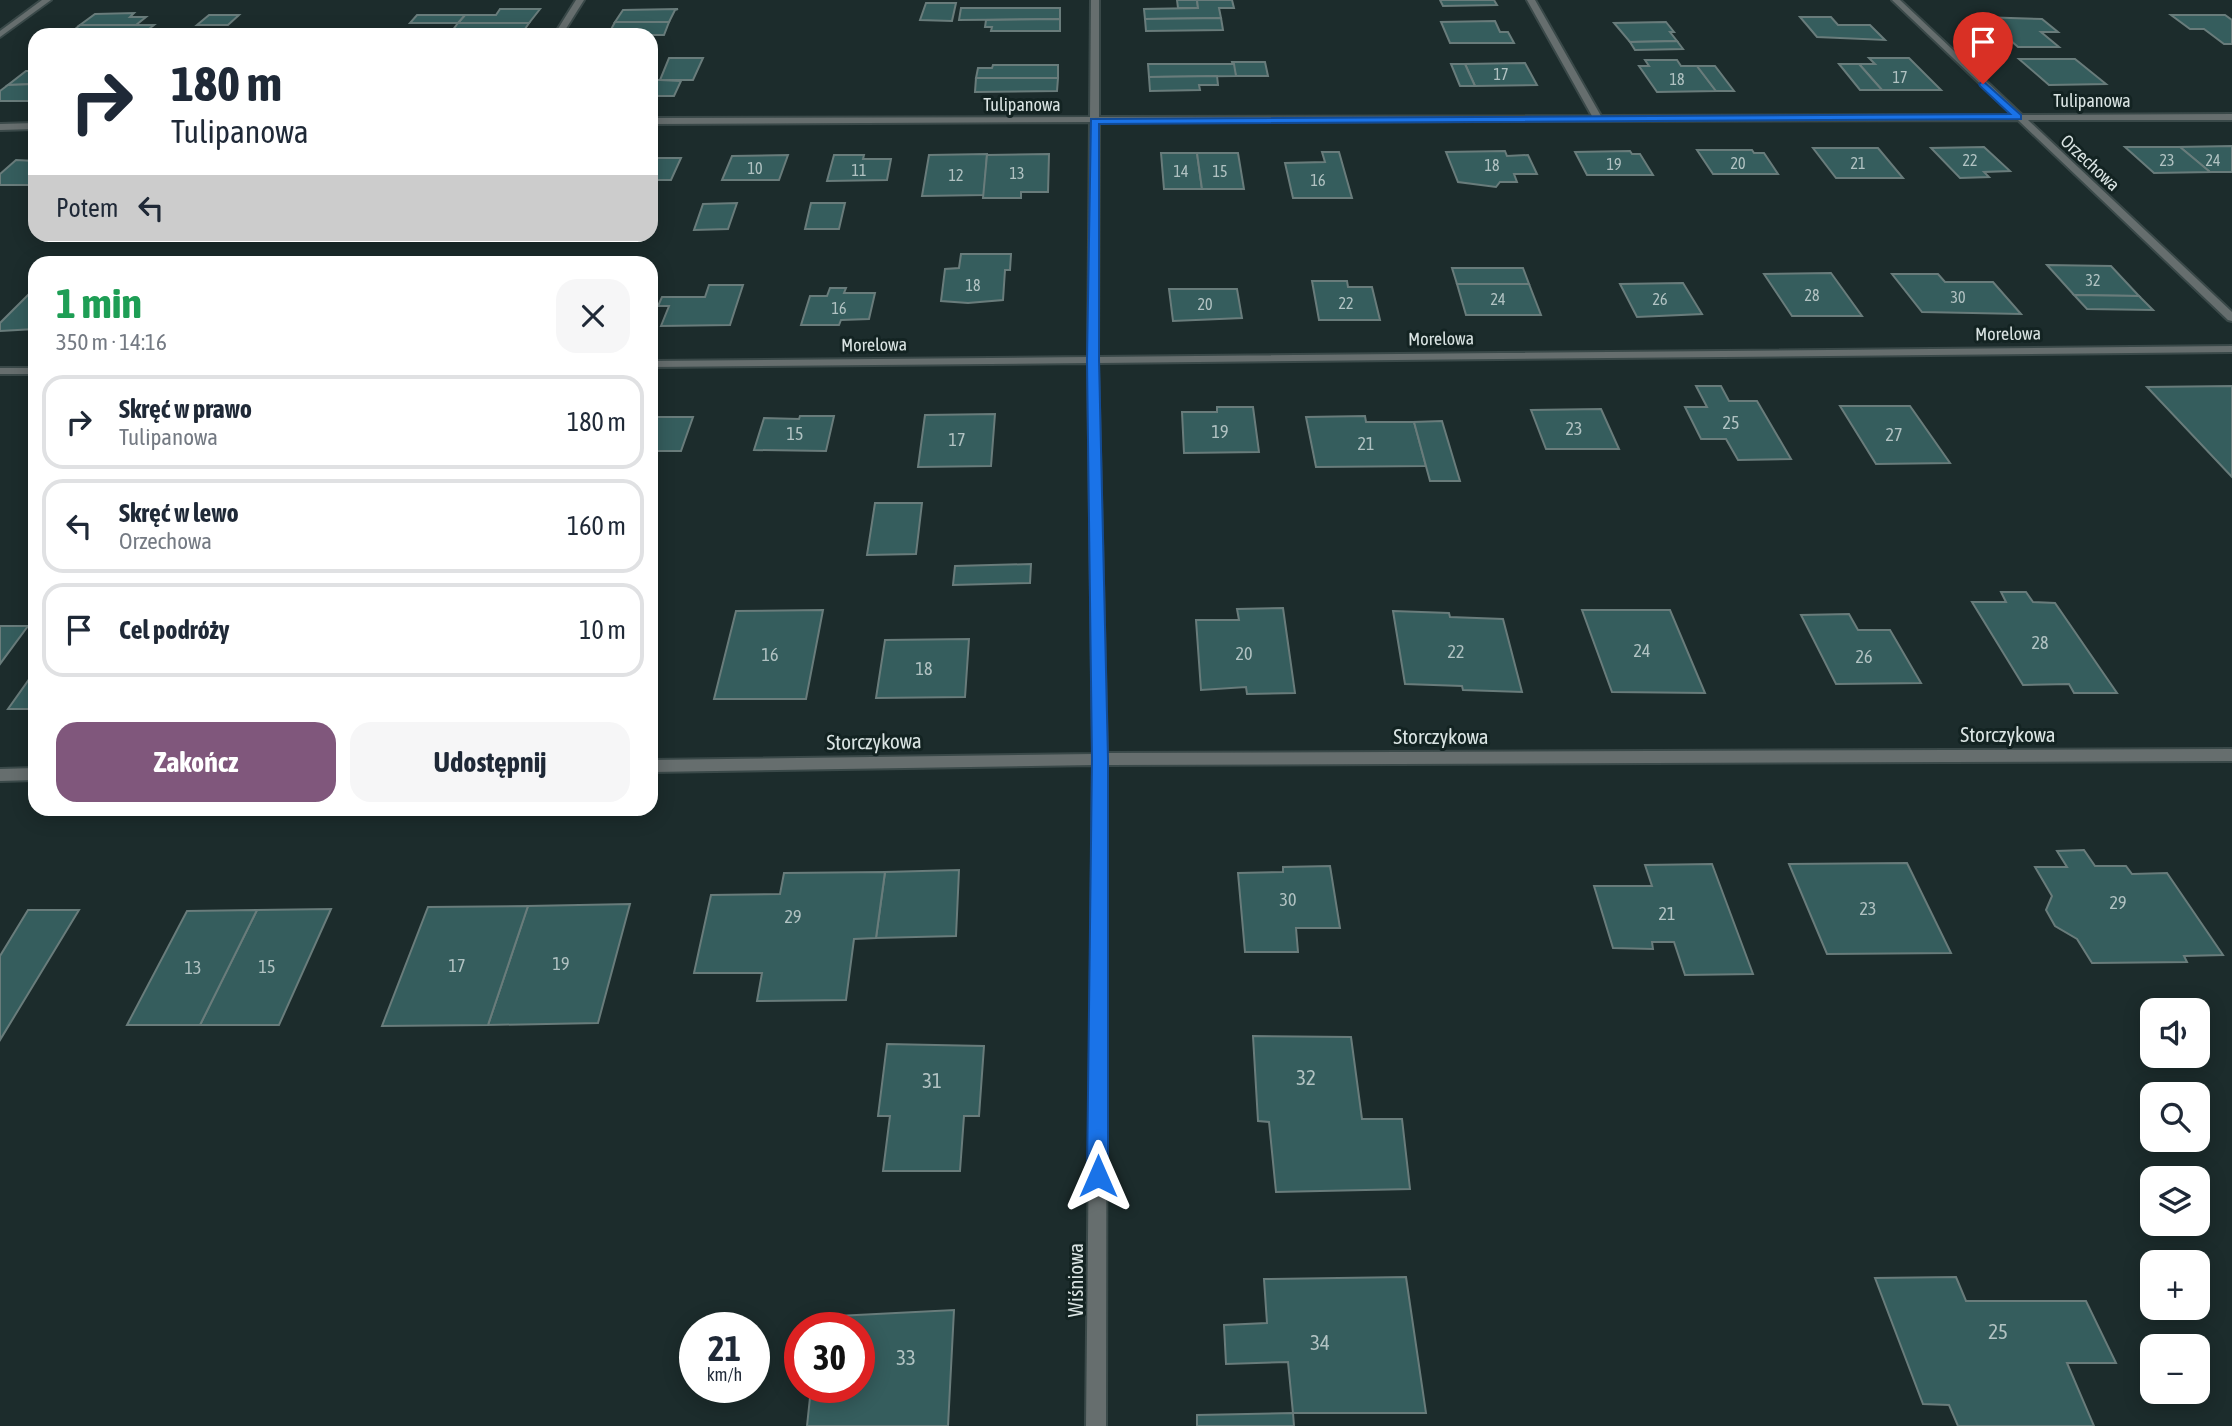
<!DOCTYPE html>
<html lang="pl">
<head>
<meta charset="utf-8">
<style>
  body { margin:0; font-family:"Asap Condensed",sans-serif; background:#f6f6f7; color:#1f2937; height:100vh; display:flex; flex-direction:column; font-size:26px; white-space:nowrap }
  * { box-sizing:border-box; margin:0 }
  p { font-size:23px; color:#747a83 }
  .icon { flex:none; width:38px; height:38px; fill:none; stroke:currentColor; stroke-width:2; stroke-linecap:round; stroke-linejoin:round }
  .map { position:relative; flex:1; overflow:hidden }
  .panel { position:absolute; left:28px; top:256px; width:630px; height:560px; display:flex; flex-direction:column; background:#fff; border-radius:21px; box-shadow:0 4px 18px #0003 }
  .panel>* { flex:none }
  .banner { position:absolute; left:28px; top:28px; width:630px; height:214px; border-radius:21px; box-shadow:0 4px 18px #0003; background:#fff; color:#1f2937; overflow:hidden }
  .tools { position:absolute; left:2140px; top:998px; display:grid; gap:14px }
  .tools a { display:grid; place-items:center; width:70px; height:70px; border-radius:14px; background:#fff; box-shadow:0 4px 18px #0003; font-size:35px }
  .speed { position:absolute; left:679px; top:1312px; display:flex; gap:14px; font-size:35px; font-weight:700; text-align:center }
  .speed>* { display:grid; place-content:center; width:91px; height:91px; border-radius:50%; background:#fff; box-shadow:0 4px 18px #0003; line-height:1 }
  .speed small { font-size:18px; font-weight:400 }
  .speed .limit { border:10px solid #d22; background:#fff; color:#111 }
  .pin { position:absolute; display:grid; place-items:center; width:60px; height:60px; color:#fff; margin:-72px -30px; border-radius:50% 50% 50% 0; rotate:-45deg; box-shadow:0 0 7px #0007 }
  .pin .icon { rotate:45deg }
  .me { position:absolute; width:77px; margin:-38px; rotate:0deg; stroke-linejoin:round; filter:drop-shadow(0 0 5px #0008) }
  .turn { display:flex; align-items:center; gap:24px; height:147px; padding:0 28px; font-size:32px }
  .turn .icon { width:91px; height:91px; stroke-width:2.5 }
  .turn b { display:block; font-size:49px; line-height:60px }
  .then { display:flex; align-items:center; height:66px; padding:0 28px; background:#0003; gap:14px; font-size:26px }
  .round { display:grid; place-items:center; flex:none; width:74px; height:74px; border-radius:21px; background:#f6f6f7 }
  .head { display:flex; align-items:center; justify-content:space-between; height:119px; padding:0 28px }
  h1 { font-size:42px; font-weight:700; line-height:52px; color:#1e9e55 }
  .button { display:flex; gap:14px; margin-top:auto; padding:14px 28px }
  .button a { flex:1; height:80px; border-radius:21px; background:#80577c; color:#fff; font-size:28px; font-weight:700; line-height:80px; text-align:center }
  .button a+a { background:#f6f6f7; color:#1f2937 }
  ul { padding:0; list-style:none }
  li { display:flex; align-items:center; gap:21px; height:94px; margin:0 14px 10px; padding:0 14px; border:4px solid #e0e1e3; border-radius:21px }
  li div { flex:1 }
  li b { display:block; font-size:26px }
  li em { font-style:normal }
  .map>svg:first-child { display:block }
  .building { fill:#355d5d; stroke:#697c7b; stroke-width:2 }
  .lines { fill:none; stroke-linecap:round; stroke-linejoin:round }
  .street-casing { stroke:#3a4949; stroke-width:4 }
  .street { fill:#666e6e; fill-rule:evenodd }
  .route { fill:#1a73e8; stroke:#114b97; stroke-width:2 }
  .labels { text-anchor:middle; stroke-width:6; stroke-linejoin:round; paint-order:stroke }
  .far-number-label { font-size:16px; fill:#b1c2c2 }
  .far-street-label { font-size:18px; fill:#dae4e3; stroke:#132322 }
  .number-label { font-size:18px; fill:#b1c2c2 }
  .street-label { font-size:21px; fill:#dae4e3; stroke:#132322 }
  .near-number-label { font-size:21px; fill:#b1c2c2 }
</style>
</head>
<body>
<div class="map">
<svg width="2232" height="1426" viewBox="0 0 2232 1426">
  <rect width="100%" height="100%" fill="#1c2c2c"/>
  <g class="building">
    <path d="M 1177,0 L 1197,0 L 1198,8 L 1178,8 Z"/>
    <path d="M 1197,0 L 1232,0 L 1234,8 L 1219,8 L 1221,18 L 1145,19 L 1144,9 L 1198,8 Z"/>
    <path d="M 1440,0 L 1494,0 L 1497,5 L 1443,6 Z"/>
    <path d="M 926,3 L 956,3 L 952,21 L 920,20 Z"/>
    <path d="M 961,8 L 1060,8 L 1060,19 L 959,20 Z"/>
    <path d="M 500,9 L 540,9 L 529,23 L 458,23 L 465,15 L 496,15 Z"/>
    <path d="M 678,9 L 675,10 L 669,22 L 615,22 L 623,10 Z"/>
    <path d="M 134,13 L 130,17 L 146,17 L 136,25 L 80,25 L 95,14 Z"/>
    <path d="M 209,15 L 239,15 L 228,25 L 197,25 Z"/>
    <path d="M 417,15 L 465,15 L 458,23 L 410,23 Z"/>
    <path d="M 2171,15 L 2225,15 L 2232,20 L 2232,44 L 2224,44 L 2204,29 L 2190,29 Z"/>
    <path d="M 1800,17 L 1831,17 L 1838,25 L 1870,25 L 1885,40 L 1817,37 Z"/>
    <path d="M 1979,17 L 2042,19 L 2058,32 L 2041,32 L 2059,47 L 2018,47 L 2009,39 L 1998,39 L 1985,26 L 1990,26 Z"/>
    <path d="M 1221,18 L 1223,30 L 1146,31 L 1145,19 Z"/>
    <path d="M 1060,19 L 1060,31 L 991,31 L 992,27 L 985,27 L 986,20 Z"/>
    <path d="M 1495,21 L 1500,32 L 1508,32 L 1514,43 L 1450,43 L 1441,22 Z"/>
    <path d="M 615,22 L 669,22 L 664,35 L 608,35 Z"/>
    <path d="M 1666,22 L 1674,32 L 1670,32 L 1677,41 L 1630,42 L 1614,23 Z"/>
    <path d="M 458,23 L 529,23 L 521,35 L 482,35 L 485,31 L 452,31 Z"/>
    <path d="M 80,25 L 154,25 L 145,32 L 68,35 Z"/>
    <path d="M 1677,41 L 1683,49 L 1635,50 L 1630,42 Z"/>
    <path d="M 669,58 L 703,58 L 693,80 L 660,80 Z"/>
    <path d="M 1869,58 L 1909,58 L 1941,90 L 1882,90 L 1859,64 L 1875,64 Z"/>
    <path d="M 2019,59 L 2075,59 L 2106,84 L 2049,85 Z"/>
    <path d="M 1645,60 L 1677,60 L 1681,66 L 1697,66 L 1716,91 L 1657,92 L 1639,66 L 1649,66 Z"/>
    <path d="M 1232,62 L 1265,62 L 1268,76 L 1236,76 Z"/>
    <path d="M 1525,63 L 1537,85 L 1475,86 L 1465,64 Z"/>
    <path d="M 1148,64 L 1234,64 L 1236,76 L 1149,77 Z"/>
    <path d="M 1451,64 L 1465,64 L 1475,86 L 1460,86 Z"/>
    <path d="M 1839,64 L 1859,64 L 1882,90 L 1860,90 Z"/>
    <path d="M 993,65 L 1058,65 L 1058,78 L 976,78 L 978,68 L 992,68 Z"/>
    <path d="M 1697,66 L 1715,66 L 1734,91 L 1716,91 Z"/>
    <path d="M 26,71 L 35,71 L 35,84 L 8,85 Z"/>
    <path d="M 1217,76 L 1218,85 L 1199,85 L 1200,90 L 1150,91 L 1149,77 Z"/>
    <path d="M 976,78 L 1058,78 L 1057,91 L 975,92 Z"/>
    <path d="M 651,80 L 660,80 L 681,81 L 674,96 L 653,96 L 651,98 Z"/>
    <path d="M 35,84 L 35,98 L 32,101 L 0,101 L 0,91 L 8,85 Z"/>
    <path d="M 2232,146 L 2232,172 L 2210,172 L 2180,147 Z"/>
    <path d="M 1984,147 L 2010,171 L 1984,172 L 1989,177 L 1960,178 L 1931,148 Z"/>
    <path d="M 2125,147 L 2180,147 L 2210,172 L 2154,173 Z"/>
    <path d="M 1813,148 L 1878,148 L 1903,178 L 1836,178 Z"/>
    <path d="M 1697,150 L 1752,150 L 1754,153 L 1764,153 L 1778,174 L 1713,174 Z"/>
    <path d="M 1505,151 L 1507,156 L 1528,155 L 1537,174 L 1514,174 L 1517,182 L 1500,182 L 1496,187 L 1458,182 L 1446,152 Z"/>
    <path d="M 1630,151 L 1632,154 L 1640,154 L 1653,175 L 1587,175 L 1575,152 Z"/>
    <path d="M 1322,152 L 1339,152 L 1352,198 L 1293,198 L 1285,163 L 1325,162 Z"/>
    <path d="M 1161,153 L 1197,153 L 1202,189 L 1164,189 Z"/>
    <path d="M 1197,153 L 1238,153 L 1244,189 L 1202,189 Z"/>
    <path d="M 987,154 L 984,195 L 922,196 L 929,155 Z"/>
    <path d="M 1049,154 L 1048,192 L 1021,192 L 1021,198 L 983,198 L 987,155 Z"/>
    <path d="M 651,155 L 656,155 L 655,158 L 681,158 L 671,180 L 651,180 Z"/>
    <path d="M 788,155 L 779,180 L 722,180 L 732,156 Z"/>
    <path d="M 834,155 L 864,155 L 863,159 L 891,159 L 887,180 L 827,181 Z"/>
    <path d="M 16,160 L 35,161 L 35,185 L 0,185 L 0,174 Z"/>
    <path d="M 737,203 L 728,229 L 694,230 L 703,204 Z"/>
    <path d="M 811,203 L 845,203 L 839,229 L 805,229 Z"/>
    <path d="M 961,254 L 1011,254 L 1010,270 L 1005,270 L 1003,300 L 968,303 L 941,301 L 945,269 L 959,268 Z"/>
    <path d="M 2047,265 L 2111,266 L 2139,296 L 2074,295 Z"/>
    <path d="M 1452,268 L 1523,268 L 1529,284 L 1457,284 Z"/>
    <path d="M 1831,273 L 1862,316 L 1792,316 L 1764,274 Z"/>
    <path d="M 1892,274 L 1938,274 L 1945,282 L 1993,282 L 2021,314 L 1922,312 Z"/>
    <path d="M 1312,281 L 1347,281 L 1348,287 L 1372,287 L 1380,320 L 1319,320 Z"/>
    <path d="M 1683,283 L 1702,314 L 1637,317 L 1620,284 Z"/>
    <path d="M 1457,284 L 1529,284 L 1541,315 L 1466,315 Z"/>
    <path d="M 709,285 L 743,285 L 730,325 L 661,326 L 669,306 L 658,306 L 662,297 L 705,297 Z"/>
    <path d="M 830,288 L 846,288 L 844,293 L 875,293 L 869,319 L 841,320 L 839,325 L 801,325 L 810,296 L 827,296 Z"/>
    <path d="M 1169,289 L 1237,289 L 1242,318 L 1173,321 Z"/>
    <path d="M 31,292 L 35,292 L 35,329 L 0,331 L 0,323 Z"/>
    <path d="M 2074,295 L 2139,296 L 2153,310 L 2087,309 Z"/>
    <path d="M 1696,386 L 1721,386 L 1729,401 L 1757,401 L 1791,459 L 1738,460 L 1726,439 L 1701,439 L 1685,407 L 1707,407 Z"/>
    <path d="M 2232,386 L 2232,477 L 2147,387 Z"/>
    <path d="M 1840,406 L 1910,406 L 1950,463 L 1876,464 Z"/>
    <path d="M 1217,407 L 1253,407 L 1259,452 L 1184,453 L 1182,412 L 1217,412 Z"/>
    <path d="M 1601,409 L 1619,449 L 1546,449 L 1531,410 Z"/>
    <path d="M 995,414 L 991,466 L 918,467 L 925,415 Z"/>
    <path d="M 800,416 L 834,416 L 826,451 L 754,450 L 764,418 L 799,419 Z"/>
    <path d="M 1365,416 L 1366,422 L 1414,422 L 1426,466 L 1316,467 L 1306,417 Z"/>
    <path d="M 651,417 L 693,417 L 681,451 L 651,451 Z"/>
    <path d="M 1442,421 L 1460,481 L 1430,481 L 1414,422 Z"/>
    <path d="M 875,503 L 922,503 L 916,554 L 867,555 Z"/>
    <path d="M 1031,564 L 1030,583 L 953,585 L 955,566 Z"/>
    <path d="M 2001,592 L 2026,592 L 2033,602 L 2055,603 L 2117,693 L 2074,693 L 2069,684 L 2023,685 L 1972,602 L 2006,602 Z"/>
    <path d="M 1283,608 L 1295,693 L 1247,694 L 1246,687 L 1201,690 L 1196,620 L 1239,620 L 1237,609 Z"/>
    <path d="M 823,610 L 806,699 L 714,699 L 736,611 Z"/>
    <path d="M 1582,610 L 1670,610 L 1705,693 L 1612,692 Z"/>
    <path d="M 1393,611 L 1449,613 L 1450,617 L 1503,619 L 1522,692 L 1463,690 L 1462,686 L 1405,684 Z"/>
    <path d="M 1849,614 L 1858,630 L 1890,630 L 1921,683 L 1836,684 L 1801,615 Z"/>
    <path d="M 0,626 L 28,626 L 0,664 Z"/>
    <path d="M 969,639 L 965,697 L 876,698 L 885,640 Z"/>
    <path d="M 35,671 L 35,709 L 8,709 Z"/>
    <path d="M 2084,850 L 2095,866 L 2126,866 L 2132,874 L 2167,873 L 2223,955 L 2184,956 L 2187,962 L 2092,963 L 2077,939 L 2055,926 L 2046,910 L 2052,896 L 2035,867 L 2067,867 L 2057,851 Z"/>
    <path d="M 1907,863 L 1951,953 L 1827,954 L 1789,864 Z"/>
    <path d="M 1712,864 L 1753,974 L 1685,975 L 1674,942 L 1652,942 L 1653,949 L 1613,948 L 1594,886 L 1652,886 L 1645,865 Z"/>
    <path d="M 1330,866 L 1340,928 L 1296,928 L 1298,952 L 1245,952 L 1238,873 L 1283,872 L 1283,867 Z"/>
    <path d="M 959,870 L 956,936 L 876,938 L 885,872 Z"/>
    <path d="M 885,872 L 876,938 L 854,939 L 846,1000 L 757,1001 L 762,973 L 694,973 L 711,895 L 780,894 L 784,873 Z"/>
    <path d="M 630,904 L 598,1023 L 488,1025 L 528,906 Z"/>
    <path d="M 528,906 L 488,1025 L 382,1026 L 428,907 Z"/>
    <path d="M 331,909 L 279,1025 L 200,1025 L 257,910 Z"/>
    <path d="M 28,910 L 79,910 L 0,1040 L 0,956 Z"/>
    <path d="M 257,910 L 200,1025 L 127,1025 L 187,911 Z"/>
    <path d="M 1253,1036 L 1351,1037 L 1362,1119 L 1402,1119 L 1410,1189 L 1276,1192 L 1269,1122 L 1258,1121 Z"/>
    <path d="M 887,1044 L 984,1046 L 979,1116 L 964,1116 L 960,1171 L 883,1171 L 890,1116 L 878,1116 Z"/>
    <path d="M 1406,1277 L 1426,1413 L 1293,1413 L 1288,1362 L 1226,1364 L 1224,1325 L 1267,1323 L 1264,1279 Z"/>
    <path d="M 1956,1277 L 1966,1301 L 2086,1301 L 2116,1363 L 2067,1363 L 2094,1426 L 1958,1426 L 1949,1405 L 1923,1404 L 1875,1278 Z"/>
    <path d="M 954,1310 L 948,1426 L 807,1426 L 811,1388 L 859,1388 L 859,1328 L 817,1328 L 818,1317 Z"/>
    <path d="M 1293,1413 L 1294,1426 L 1197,1426 L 1197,1415 Z"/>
  </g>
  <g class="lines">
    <g class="street-casing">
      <g id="street">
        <path d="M 42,0 L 51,0 L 0,37 L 0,31 Z"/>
        <path d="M 576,0 L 584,0 L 562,35 L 554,35 Z"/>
        <path d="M 1091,0 L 1099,0 L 1099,117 L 1592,116 L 1527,0 L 1535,0 L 1601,116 L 2013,115 L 1892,0 L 1900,0 L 2022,115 L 2232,114 L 2232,120 L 2028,120 L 2232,312 L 2232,321 L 2228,320 L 2018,120 L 1099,122 L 1098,357 L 2232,346 L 2232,352 L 1098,363 L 1107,753 L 2232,749 L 2232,761 L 1107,765 L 1106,1426 L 1086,1426 L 1093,765 L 651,772 L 651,760 L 1093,754 L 1088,363 L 651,367 L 651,361 L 1088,357 L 1090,122 L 651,124 L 651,118 L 1090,117 Z"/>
        <path d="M 35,123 L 35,129 L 0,130 L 0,124 Z"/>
        <rect x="0" y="368" width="35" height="6"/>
        <path d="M 35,768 L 35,780 L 0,781 L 0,769 Z"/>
      </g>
    </g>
    <use href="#street" class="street"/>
  </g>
  <path class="route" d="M 1983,81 L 2021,115 L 2021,119 L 1099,124 L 1099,360 L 1108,760 L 1108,1176 L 1105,1183 L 1098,1186 L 1090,1183 L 1087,1176 L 1092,760 L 1087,360 L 1091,119 L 2010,114 L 1980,86 L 1979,84 Z"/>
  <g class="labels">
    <g class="far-number-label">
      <text x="1501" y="80">17</text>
      <text x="1900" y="83">17</text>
      <text x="1677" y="85">18</text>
      <text x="1970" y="166">22</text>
      <text x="2167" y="166">23</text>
      <text x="2213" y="166">24</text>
      <text x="1738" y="169">20</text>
      <text x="1858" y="169">21</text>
      <text x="1614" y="170">19</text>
      <text x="1492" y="171">18</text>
      <text x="755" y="174">10</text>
      <text x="859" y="176">11</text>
      <text x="1181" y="177">14</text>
      <text x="1220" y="177">15</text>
      <text x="1017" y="179">13</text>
      <text x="956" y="181">12</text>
      <text x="1318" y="186">16</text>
      <text x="2093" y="286">32</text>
      <text x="973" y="291">18</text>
      <text x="1812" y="301">28</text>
      <text x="1958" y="303">30</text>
      <text x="1498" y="305">24</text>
      <text x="1660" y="305">26</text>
      <text x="1346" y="309">22</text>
      <text x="1205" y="310">20</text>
      <text x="839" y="314">16</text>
    </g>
    <g class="far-street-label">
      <text x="2092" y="107">Tulipanowa</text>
      <text x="1022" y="111">Tulipanowa</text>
      <text transform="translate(2090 163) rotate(43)" y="6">Orzechowa</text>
      <text transform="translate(2008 334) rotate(-1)" y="6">Morelowa</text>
      <text transform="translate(1441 339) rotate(-1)" y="6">Morelowa</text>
      <text transform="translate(874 345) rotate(-1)" y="6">Morelowa</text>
    </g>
    <g class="number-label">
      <text x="1731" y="429">25</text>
      <text x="1574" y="435">23</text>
      <text x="1220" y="438">19</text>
      <text x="795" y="440">15</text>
      <text x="1894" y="441">27</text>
      <text x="957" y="446">17</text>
      <text x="1366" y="450">21</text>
      <text x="2040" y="649">28</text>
      <text x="1642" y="657">24</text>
      <text x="1456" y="658">22</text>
      <text x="1244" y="660">20</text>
      <text x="770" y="661">16</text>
      <text x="1864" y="663">26</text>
      <text x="924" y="675">18</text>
      <text x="1288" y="906">30</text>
      <text x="2118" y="909">29</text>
      <text x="1868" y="915">23</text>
      <text x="1667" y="920">21</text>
      <text x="793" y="923">29</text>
      <text x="561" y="970">19</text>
      <text x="457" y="972">17</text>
      <text x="267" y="973">15</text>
      <text x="193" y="974">13</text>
    </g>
    <g class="street-label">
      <text x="2008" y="742">Storczykowa</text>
      <text x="1441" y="744">Storczykowa</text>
      <text transform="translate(874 742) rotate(-1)" y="7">Storczykowa</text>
      <text transform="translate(1076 1280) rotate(-90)" y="7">Wiśniowa</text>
    </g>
    <g class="near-number-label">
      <text x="1306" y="1085">32</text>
      <text x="932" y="1088">31</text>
      <text x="1998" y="1339">25</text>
      <text x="1320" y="1350">34</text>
      <text x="906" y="1365">33</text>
    </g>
  </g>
</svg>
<div class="tools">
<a><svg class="icon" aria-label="sound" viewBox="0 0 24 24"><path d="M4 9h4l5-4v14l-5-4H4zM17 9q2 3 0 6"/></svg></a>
<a><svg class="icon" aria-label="search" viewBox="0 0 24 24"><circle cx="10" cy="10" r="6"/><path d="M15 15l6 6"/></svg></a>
<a><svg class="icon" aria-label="layers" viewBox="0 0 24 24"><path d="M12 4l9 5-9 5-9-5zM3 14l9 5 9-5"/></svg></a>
<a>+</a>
<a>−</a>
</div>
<div class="speed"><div>21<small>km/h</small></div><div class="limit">30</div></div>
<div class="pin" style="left:1983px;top:84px;background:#d93025"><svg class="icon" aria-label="arrive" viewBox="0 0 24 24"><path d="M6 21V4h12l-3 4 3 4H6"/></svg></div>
<svg class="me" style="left:1098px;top:1176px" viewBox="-20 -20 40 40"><path d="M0-17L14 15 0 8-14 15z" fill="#1a73e8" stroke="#fff" stroke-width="4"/></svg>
<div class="banner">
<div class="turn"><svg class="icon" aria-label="right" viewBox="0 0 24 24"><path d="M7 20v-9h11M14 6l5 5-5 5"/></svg><div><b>180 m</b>Tulipanowa</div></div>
<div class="then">Potem<svg class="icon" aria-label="left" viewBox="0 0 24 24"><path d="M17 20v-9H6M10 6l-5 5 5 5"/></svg></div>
</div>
<section class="panel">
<div class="head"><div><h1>1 min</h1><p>350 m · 14:16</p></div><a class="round"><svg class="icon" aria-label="close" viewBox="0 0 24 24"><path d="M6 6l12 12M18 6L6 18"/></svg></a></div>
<ul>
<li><svg class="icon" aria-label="right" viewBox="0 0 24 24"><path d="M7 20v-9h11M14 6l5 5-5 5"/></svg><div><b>Skręć w prawo</b><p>Tulipanowa</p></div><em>180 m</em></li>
<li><svg class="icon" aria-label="left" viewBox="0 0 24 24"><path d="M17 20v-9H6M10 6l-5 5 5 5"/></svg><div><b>Skręć w lewo</b><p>Orzechowa</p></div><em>160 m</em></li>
<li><svg class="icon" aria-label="arrive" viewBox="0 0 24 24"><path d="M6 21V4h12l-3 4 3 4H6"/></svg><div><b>Cel podróży</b></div><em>10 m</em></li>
</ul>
<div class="button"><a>Zakończ</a><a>Udostępnij</a></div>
</section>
</div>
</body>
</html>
